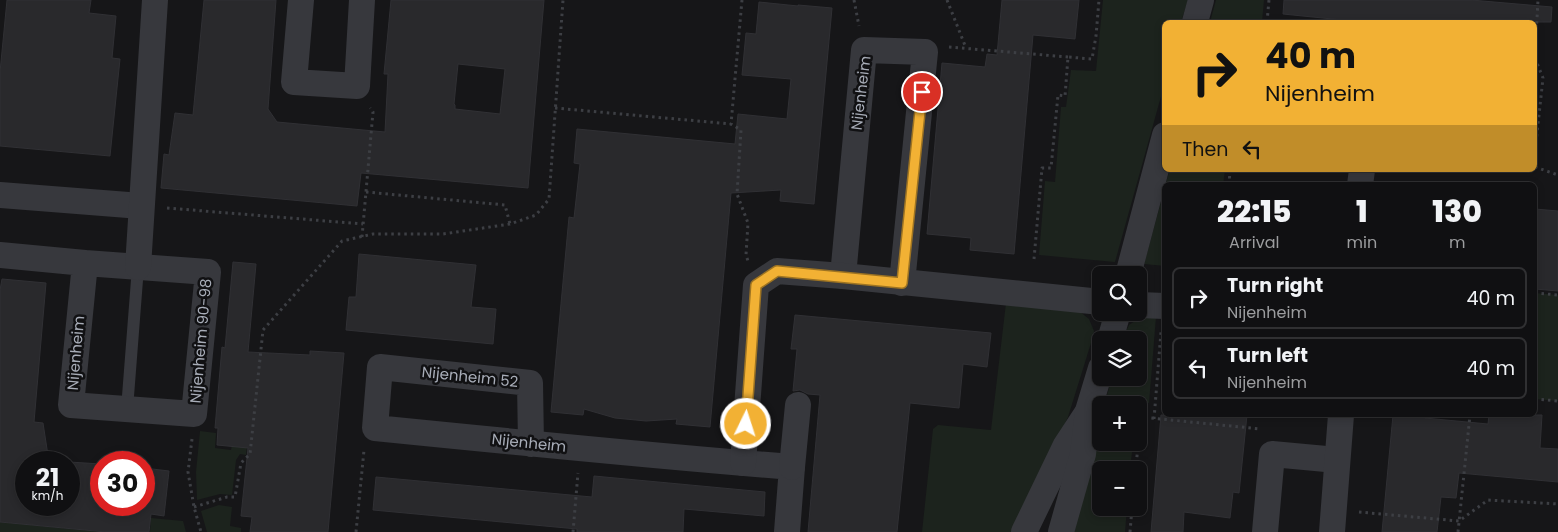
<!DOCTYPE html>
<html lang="en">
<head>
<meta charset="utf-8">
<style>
  body { margin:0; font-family:Poppins,sans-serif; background:#19191b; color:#f1f3f6; height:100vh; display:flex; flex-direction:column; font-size:19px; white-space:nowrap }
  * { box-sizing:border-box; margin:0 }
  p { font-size:16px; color:#9c9d9f }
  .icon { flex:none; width:28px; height:28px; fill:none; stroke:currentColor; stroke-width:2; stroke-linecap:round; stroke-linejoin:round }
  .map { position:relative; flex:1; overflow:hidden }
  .details { position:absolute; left:1162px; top:182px; width:375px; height:235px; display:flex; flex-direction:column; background:#101012; border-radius:8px; box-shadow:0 2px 8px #0003,0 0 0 1px #303032 }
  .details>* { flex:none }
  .banner { position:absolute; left:1162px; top:20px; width:375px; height:152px; border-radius:8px; box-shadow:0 2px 8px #0003,0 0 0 1px #303032; background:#f2b134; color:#111; overflow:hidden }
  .buttons { position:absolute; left:1092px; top:266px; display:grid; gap:10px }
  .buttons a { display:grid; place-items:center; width:55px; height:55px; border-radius:8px; background:#101012; box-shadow:0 2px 8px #0003,0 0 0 1px #303032; font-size:25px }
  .speed { position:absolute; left:15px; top:451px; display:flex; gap:10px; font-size:25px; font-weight:700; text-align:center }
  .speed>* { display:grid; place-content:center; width:65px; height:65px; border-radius:50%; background:#101012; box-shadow:0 2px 8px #0003,0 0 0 1px #303032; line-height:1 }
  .speed small { font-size:12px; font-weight:400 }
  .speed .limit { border:8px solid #d22; background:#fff; color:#111 }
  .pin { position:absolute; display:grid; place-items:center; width:42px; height:42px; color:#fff; margin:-21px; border:2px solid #fff; border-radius:50%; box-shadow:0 1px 5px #0007 }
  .me { position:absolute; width:55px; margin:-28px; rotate:4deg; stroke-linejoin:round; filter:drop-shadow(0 0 4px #0008) }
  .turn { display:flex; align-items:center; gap:18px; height:105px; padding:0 20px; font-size:22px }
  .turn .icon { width:65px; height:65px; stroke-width:2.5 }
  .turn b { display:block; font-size:35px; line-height:42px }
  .then { display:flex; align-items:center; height:48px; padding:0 20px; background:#0003; gap:10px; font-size:19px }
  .eta { display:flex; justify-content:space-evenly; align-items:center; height:85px; text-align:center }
  .eta b { font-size:30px; font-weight:800; line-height:35px }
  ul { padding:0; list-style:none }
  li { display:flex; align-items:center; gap:15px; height:62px; margin:0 10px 8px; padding:0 10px; border:2px solid #303032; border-radius:8px }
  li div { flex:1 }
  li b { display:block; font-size:19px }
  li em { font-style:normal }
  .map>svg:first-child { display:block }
  .green { fill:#1c231d }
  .building { fill:#29292c; stroke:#303034; fill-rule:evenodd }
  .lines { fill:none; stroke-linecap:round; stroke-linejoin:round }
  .path { stroke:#3d3f44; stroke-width:3; stroke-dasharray:2.5 4; stroke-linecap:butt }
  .lane { stroke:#37383d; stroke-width:12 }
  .street { stroke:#37383d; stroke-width:26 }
  .route-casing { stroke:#9d7322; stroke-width:12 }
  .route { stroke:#f2b134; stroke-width:9 }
  .labels { text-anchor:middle; stroke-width:5; stroke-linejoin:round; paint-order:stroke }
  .street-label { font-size:15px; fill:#a8adb8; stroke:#111113 }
</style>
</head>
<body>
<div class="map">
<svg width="1558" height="532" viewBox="0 0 1558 532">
  <rect width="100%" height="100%" fill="#161618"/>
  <g class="green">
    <path d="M 1103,0 L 1188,0 L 1181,22 L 1165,22 L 1165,82 L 1115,262 L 1039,255 L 1045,181 L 1055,182 L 1061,107 L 1066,107 L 1071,70 L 1096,71 Z"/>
    <path d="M 1216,0 L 1264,0 L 1262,22 L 1210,22 Z"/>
    <path d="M 1170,170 L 1225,170 L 1223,185 L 1165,185 Z"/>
    <path d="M 1165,187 L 1165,266 L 1144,264 Z"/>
    <path d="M 1535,293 L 1558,295 L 1558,401 L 1535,399 Z"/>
    <path d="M 1006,303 L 1079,311 L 1089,319 L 1094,331 L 1091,343 L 1068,417 L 1027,504 L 1012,532 L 922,532 L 933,429 L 938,425 L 991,430 Z"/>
    <path d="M 1141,317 L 1156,317 L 1149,403 L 1137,402 L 1136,405 L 1104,405 L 1112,378 L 1139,378 L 1139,340 L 1122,340 L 1129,325 Z"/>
    <path d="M 1101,416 L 1101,442 L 1133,443 L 1130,470 L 1101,470 L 1101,508 L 1127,508 L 1125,532 L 1069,532 Z"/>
    <path d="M 200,431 L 216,433 L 215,448 L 231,450 L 234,435 L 248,436 L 246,455 L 240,454 L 236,460 L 232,495 L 220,494 L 197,500 L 196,472 Z"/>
    <path d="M 219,505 L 232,507 L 230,526 L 241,528 L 241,532 L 207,532 L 201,511 Z"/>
    <path d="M 151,518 L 183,521 L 186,532 L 150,532 Z"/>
    <path d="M 0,522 L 103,532 L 0,532 Z"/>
  </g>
  <g class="building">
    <path d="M 7,0 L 91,0 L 89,13 L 116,16 L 112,58 L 120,59 L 110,156 L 0,146 L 0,72 Z"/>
    <path d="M 204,0 L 276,0 L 268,109 L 277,122 L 385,132 L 388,74 L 384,74 L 391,0 L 544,0 L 528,188 L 361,173 L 357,206 L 161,188 L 164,154 L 169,155 L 175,113 L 193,115 ZM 458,64 L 505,69 L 500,114 L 455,109 L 455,105 L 454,104 Z"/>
    <path d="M 1002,0 L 1079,0 L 1075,39 L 1033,35 L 1014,254 L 970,250 L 971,238 L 927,234 L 942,63 L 985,67 L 987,54 L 997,55 Z"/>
    <path d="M 1284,0 L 1471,0 L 1552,7 L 1551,22 L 1362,22 L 1283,14 Z"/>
    <path d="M 759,2 L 798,6 L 798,5 L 832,8 L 814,204 L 780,201 L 781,190 L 731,193 L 710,427 L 676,424 L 677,419 L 646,421 L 615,418 L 584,409 L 583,415 L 551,412 L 569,217 L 574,218 L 580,164 L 574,163 L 577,129 L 735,144 L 738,114 L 787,119 L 791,79 L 742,75 L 746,33 L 756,34 Z"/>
    <path d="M 1535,209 L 1558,211 L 1558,291 L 1535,289 Z"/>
    <path d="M 359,254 L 476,265 L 471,307 L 496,309 L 493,344 L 346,330 L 349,297 L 356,297 Z"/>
    <path d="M 233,262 L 256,264 L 248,352 L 310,355 L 310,351 L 344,353 L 328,532 L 250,532 L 252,517 L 241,516 L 248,448 L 217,445 L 218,428 L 215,428 L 222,347 L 225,348 Z"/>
    <path d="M 2,279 L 46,283 L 34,422 L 43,423 L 49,462 L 26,462 L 26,505 L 69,505 L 69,462 L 101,464 L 101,505 L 144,505 L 144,468 L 169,471 L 164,516 L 151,514 L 149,532 L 106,532 L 0,522 L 0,290 Z"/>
    <path d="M 795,315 L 991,333 L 987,367 L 963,364 L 959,408 L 910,403 L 897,532 L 808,532 L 820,395 L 808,394 L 800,390 L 793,391 L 797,349 L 791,349 Z"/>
    <path d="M 1161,415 L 1247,415 L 1239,493 L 1233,492 L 1230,518 L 1184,512 L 1183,532 L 1151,532 Z"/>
    <path d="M 1393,415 L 1425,415 L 1425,418 L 1488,424 L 1489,415 L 1542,415 L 1540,448 L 1558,449 L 1558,482 L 1459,473 L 1456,498 L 1441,497 L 1437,532 L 1382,532 Z"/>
    <path d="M 594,476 L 765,492 L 764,516 L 684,509 L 683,532 L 577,532 L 577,529 L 373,510 L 376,477 L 592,497 Z"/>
  </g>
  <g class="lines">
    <g class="path">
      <path d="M 742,0 L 731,124 L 741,130 L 737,194 L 748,223 L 746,255 L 748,261"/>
      <path d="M 854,0 L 859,26"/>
      <path d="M 947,0 L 966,48"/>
      <path d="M 1267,22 L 1269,0"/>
      <path d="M 949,47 L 1068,57"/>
      <path d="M 1535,56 L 1538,0"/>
      <path d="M 1535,58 L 1543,78 L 1535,152"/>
      <path d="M 555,108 L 731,124"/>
      <path d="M 1535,167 L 1558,175"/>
      <path d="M 1229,185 L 1230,170"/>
      <path d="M 366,192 L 505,205 L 510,224"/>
      <path d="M 167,208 L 363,224"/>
      <path d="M 362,237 L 373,112 L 370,108"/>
      <path d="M 1034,259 L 1042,168 L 1051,168 L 1058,95 L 1065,96 L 1068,57 L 1092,59 L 1096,36 L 1099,0"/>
      <path d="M 1535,293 L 1558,295"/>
      <path d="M 1535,399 L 1558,401"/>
      <path d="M 1154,419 L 1161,332"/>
      <path d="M 192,439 L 188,472 L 194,507 L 201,532"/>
      <path d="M 1139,439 L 1141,417 L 1261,429"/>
      <path d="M 1136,470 L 1138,442"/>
      <path d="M 194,507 L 227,497 L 235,497 L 241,463 L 250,454 L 263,330 L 342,241 L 373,234 L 443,234 L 510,224 L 536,215 L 549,199 L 563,0"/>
      <path d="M 1359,512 L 1459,521 L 1488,500 L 1558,504"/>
      <path d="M 356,532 L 364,450"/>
      <path d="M 573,532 L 578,473"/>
      <path d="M 1130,532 L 1132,508"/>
      <path d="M 1458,532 L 1470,415"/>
    </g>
    <path class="lane" d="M 127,409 L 138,267"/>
    <g class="street">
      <path d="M 301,0 L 294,82 L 357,86 L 362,0"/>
      <path d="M 1195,22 L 1201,0"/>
      <path d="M 1360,185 L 1362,170"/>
      <path d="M 0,195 L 141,206"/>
      <path d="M 0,255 L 85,263 L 71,405 L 194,414 L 208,272 L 85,263"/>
      <path d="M 138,267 L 155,0"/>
      <path d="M 1128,275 L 1165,135"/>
      <path d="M 843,276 L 864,50 L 925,52 L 902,283"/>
      <path d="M 1139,305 L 1165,306"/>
      <path d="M 1110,340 L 1118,312"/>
      <path d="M 531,444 L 530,383 L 380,367 L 375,428 C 514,442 653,456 792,467 L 787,532"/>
      <path d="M 743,463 L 756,285 L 777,271 L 843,276 L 1101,302"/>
      <path d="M 792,467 L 798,405"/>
      <path d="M 1024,532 L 1066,445 L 1085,416"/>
      <path d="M 1061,532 L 1083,454 L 1088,411 L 1101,368"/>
      <path d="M 1265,532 L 1272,454 L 1337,460"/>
      <path d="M 1332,532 L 1341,415"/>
    </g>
  </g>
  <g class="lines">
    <g class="route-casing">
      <path id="route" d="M 746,424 L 756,285 L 777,271 L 902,283 L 922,92"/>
    </g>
    <use href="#route" class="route"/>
  </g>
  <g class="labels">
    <g class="street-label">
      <text transform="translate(861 93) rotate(-83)" y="5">Nijenheim</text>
      <text transform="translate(201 341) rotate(-85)" y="5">Nijenheim 90-98</text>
      <text transform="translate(76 353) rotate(-85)" y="5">Nijenheim</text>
      <text transform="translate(470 377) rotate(6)" y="5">Nijenheim 52</text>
      <text transform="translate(529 443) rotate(6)" y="5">Nijenheim</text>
    </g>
  </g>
</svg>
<div class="buttons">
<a><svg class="icon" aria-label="search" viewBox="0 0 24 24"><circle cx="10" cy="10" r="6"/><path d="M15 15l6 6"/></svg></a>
<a><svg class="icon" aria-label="layers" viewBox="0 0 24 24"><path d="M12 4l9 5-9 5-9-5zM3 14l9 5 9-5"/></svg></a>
<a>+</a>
<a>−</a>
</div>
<div class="speed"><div>21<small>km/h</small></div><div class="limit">30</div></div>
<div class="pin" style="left:922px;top:92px;background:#d93025"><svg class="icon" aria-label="arrive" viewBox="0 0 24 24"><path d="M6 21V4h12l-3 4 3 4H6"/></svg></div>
<svg class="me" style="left:746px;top:424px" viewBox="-20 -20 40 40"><circle r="17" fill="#f2b134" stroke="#fff" stroke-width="3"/><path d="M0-11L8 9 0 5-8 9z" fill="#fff"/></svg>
<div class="banner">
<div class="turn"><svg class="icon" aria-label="right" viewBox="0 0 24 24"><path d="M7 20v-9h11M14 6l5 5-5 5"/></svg><div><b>40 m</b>Nijenheim</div></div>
<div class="then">Then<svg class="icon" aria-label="left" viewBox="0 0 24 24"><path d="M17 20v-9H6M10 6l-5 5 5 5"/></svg></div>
</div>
<section class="details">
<div class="eta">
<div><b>22:15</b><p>Arrival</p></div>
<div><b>1</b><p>min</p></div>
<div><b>130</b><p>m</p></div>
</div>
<ul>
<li><svg class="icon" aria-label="right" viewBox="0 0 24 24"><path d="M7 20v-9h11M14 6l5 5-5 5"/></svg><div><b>Turn right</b><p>Nijenheim</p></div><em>40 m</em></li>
<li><svg class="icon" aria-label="left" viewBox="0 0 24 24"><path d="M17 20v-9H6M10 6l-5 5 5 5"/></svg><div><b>Turn left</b><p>Nijenheim</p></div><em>40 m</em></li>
</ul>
</section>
</div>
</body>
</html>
